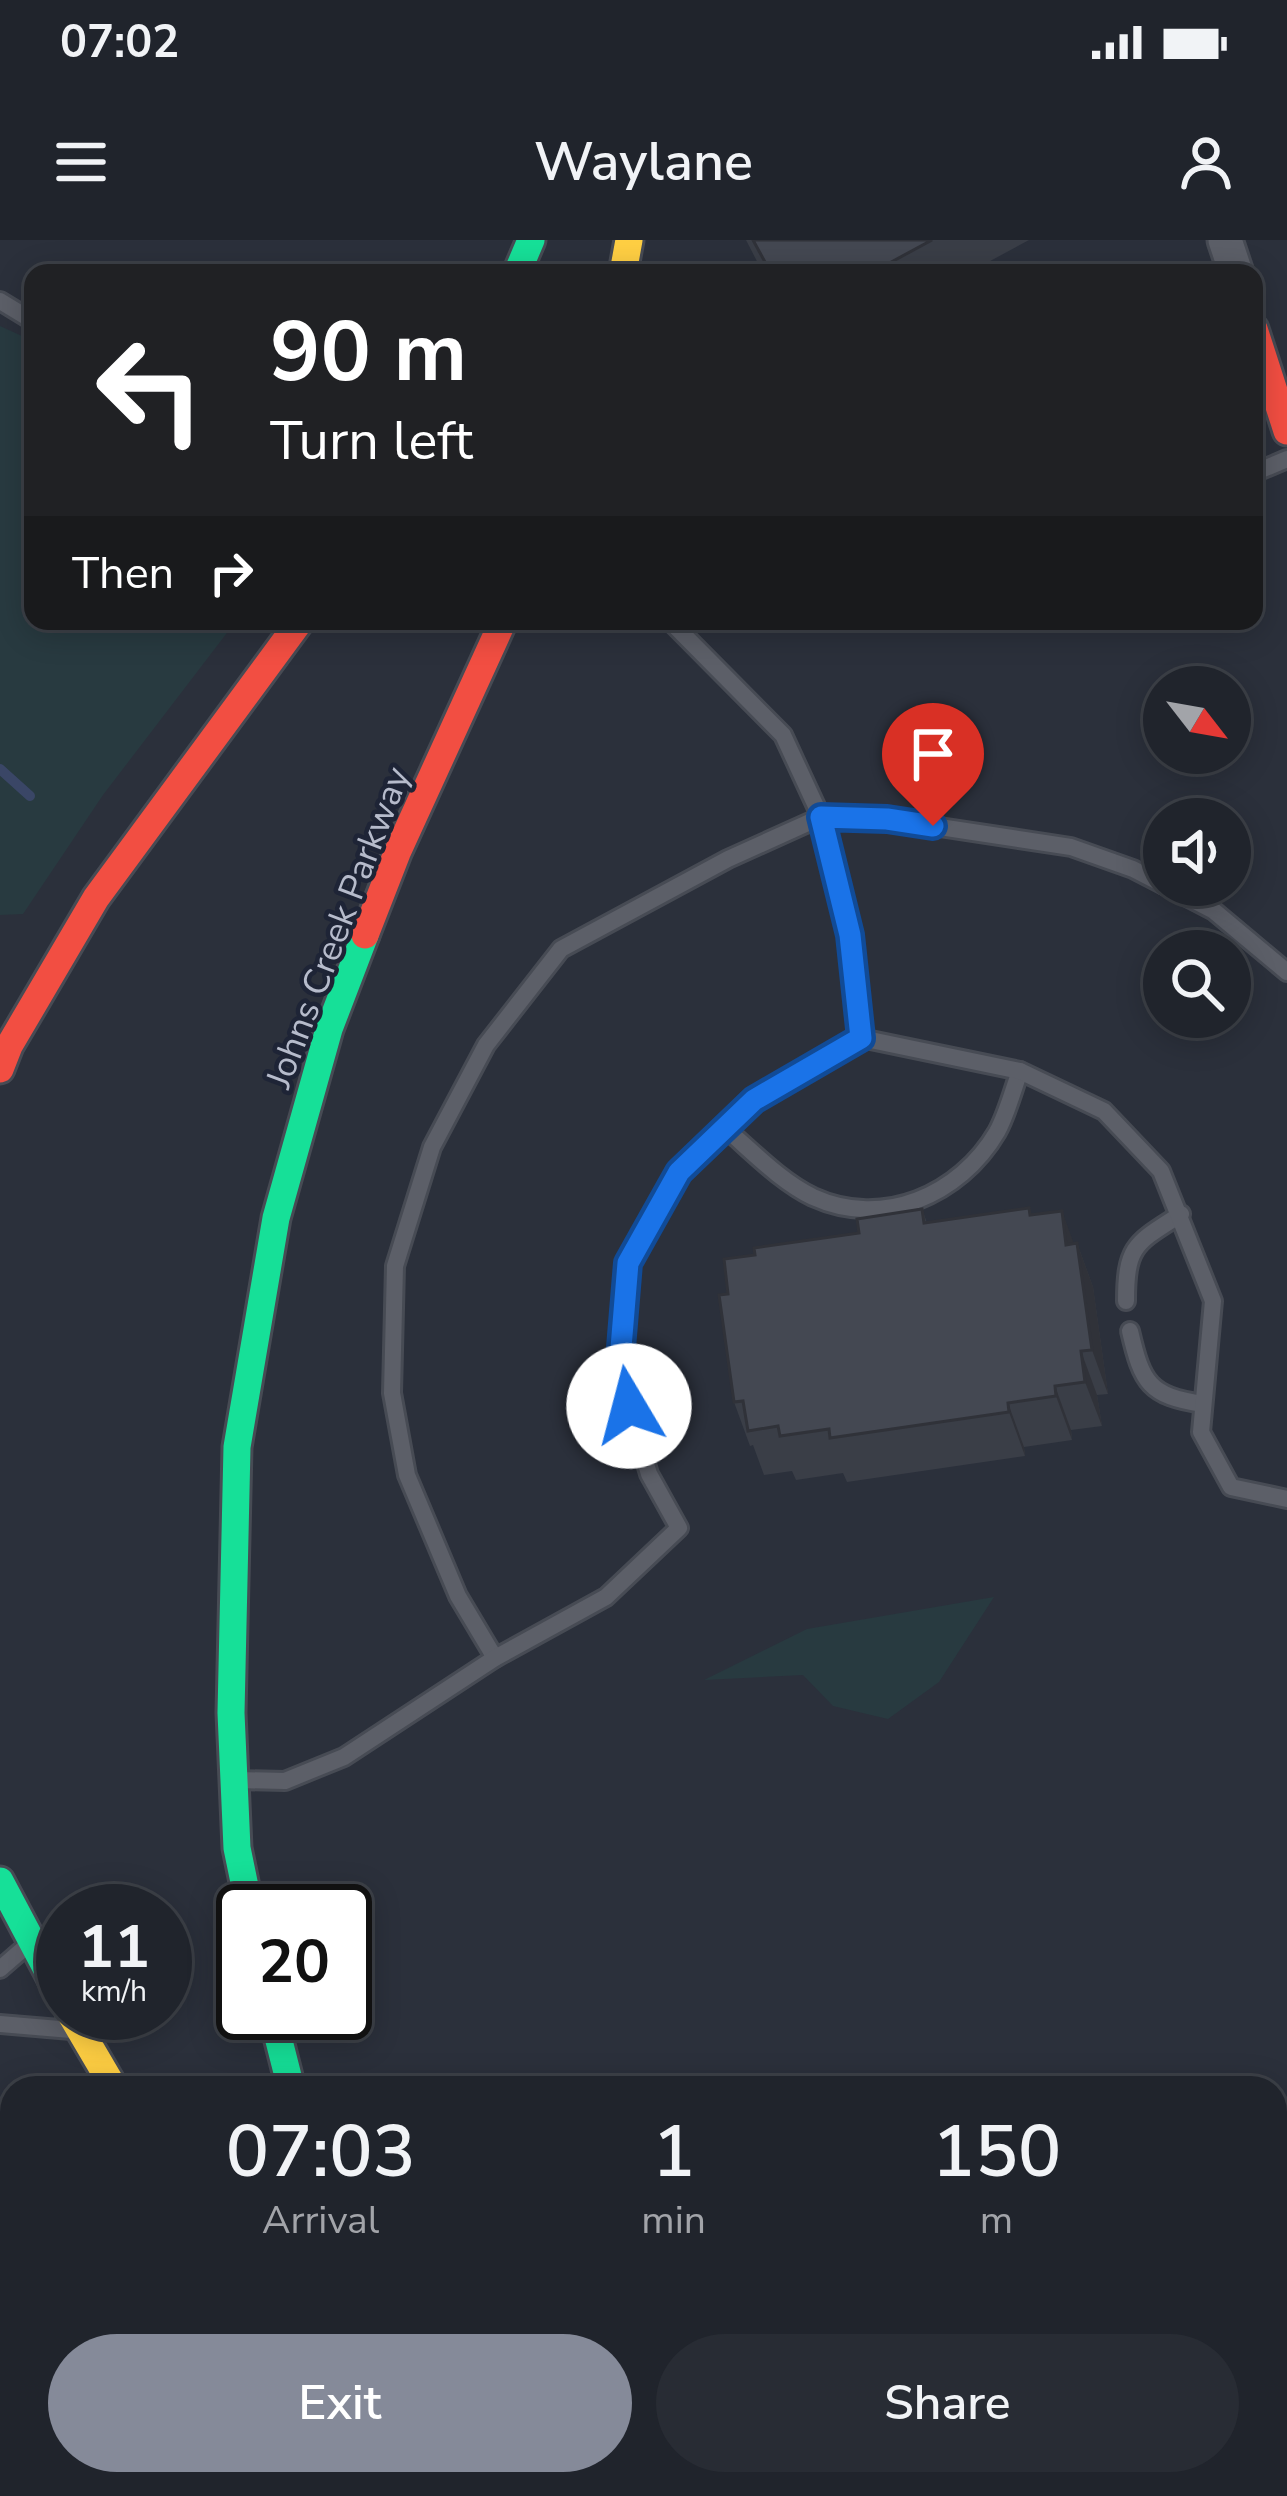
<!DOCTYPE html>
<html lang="en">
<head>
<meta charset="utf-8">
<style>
  body { margin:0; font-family:"Nunito Sans",sans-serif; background:#282c34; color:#f1f3f6; height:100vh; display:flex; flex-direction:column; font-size:45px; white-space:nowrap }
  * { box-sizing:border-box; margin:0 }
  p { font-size:39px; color:#a2a4a9 }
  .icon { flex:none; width:66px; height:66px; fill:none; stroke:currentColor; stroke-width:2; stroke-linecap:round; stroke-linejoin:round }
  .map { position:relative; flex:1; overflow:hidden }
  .side { position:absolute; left:0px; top:1836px; width:1287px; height:420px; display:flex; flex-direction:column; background:#20242c; border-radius:36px 36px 0 0; box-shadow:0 6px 30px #0003,0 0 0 3px #3d4148 }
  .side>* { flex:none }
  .guide { position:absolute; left:24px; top:24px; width:1239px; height:366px; border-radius:24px; box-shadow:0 6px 30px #0003,0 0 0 3px #3d4148; background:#202124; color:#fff; overflow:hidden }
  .needle { width:78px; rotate:121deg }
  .fabs { position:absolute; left:1143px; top:426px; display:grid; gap:24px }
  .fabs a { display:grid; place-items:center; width:108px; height:108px; border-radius:50%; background:#20242c; box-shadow:0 6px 30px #0003,0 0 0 3px #3d4148; font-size:60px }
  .speed { position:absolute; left:36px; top:1644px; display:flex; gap:24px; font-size:60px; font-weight:700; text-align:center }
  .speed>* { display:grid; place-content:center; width:156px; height:156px; border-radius:50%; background:#20242c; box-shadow:0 6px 30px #0003,0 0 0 3px #3d4148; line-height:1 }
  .speed small { font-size:30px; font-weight:400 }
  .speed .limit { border:6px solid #111; border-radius:18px; background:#fff; color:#111 }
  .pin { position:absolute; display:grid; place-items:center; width:102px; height:102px; color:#fff; margin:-123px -51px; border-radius:50% 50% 50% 0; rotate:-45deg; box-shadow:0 0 12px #0007 }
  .pin .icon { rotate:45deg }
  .me { position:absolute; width:132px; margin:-66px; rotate:352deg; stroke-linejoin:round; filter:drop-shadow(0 0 9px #0008) }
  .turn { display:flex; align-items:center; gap:42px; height:252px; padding:0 48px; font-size:54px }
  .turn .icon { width:156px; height:156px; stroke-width:2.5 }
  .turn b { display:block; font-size:84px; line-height:102px }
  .then { display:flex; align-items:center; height:114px; padding:0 48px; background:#0003; gap:24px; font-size:45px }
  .eta { display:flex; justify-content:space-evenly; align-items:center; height:204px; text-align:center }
  .eta b { font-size:72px; font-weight:600; line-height:84px }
  .primary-button { display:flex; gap:24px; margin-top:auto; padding:24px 48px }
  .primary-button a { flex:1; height:138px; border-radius:72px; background:#858a99; color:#fff; font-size:48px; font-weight:600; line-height:138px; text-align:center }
  .primary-button a+a { background:#282c34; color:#f1f3f6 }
  .status { display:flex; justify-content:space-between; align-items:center; height:84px; padding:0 60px; background:#20242c; direction:ltr }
  .status svg { height:33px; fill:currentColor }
  header { display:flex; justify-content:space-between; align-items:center; height:156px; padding:0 48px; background:#20242c; font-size:54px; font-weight:600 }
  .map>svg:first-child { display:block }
  .green { fill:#283a40 }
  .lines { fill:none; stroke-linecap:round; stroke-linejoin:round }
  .stream { stroke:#3a4666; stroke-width:10 }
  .lane-casing { stroke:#474b54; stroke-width:22 }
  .street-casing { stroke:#474b54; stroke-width:39 }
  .fast-casing { stroke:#474b54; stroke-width:33 }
  .slow-casing { stroke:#474b54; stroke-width:33 }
  .jam-casing { stroke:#474b54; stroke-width:33 }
  .lane { stroke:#5c5f68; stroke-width:16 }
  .street { stroke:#5c5f68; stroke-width:33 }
  .fast { stroke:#16e098; stroke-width:27 }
  .slow { stroke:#ffcf43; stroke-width:27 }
  .jam { stroke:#f24e42; stroke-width:27 }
  .wall { fill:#3a3e47 }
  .shaded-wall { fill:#303239 }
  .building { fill:#444852; stroke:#303239; stroke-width:3 }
  .route-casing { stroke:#114b97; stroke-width:30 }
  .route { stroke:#1a73e8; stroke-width:21 }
  .labels { text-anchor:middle; stroke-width:9; stroke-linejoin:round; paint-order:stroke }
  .street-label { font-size:36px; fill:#b6bbcb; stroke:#1e2436 }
</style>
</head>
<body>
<div class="status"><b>07:02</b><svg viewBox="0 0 49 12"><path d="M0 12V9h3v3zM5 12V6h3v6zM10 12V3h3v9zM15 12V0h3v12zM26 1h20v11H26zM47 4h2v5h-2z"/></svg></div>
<header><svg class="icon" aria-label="menu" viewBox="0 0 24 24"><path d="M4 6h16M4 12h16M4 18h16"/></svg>Waylane<svg class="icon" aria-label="person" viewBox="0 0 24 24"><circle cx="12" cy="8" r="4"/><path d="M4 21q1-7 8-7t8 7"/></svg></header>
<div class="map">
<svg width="1287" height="2256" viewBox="0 0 1287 2256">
  <rect width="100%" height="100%" fill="#2b303b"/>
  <g class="green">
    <path d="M 0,86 L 33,101 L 33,381 L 236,381 L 103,555 L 23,674 L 0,675 Z"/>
    <path d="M 994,1357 L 939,1442 L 888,1479 L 833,1466 L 803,1435 L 704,1440 L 807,1389 Z"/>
  </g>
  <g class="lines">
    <path class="stream" d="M 0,529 L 30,556"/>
    <g class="lane-casing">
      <g id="lane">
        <path d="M 0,61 L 33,81"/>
        <path d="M 1254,233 L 1287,219"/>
        <path d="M 670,381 L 783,495 L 821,577 L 850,696 L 861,798"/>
        <path d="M 1164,645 L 1214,671 L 1287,732"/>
        <path d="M 725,888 C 752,911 780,941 813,957 C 883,989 960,955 997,892 C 1007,874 1013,850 1020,831"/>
        <path d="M 1126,1061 C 1126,1005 1136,1003 1181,974"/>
        <path d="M 1130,1091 C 1142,1143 1149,1156 1203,1164"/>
        <path d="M 495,1418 L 458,1356 L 407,1235 L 392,1153 L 395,1026 L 432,907 L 486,805 L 561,709 L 728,619 L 821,577 L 887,579 L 1071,607 L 1133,629 L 1164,645"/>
        <path d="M 238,1540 L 285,1541 L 344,1517 L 495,1418 L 606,1357 L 679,1288 L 649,1234 L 619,1132 L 628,1023 L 679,932 L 725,888 L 754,859 L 861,798 L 1020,831 L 1104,871 L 1161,931 L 1213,1061 L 1201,1192 L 1231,1247 L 1287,1259"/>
        <path d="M 0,1729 L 30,1703"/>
        <path d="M 0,1784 L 71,1790"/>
        <path d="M 0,2042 L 11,2049"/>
      </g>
    </g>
    <g class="street-casing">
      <g id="street">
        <path d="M 1225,0 L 1236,33"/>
        <path d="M 225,2256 L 247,2244"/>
      </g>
    </g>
    <g class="fast-casing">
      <g id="fast">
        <path d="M 517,33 L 531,0"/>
        <path d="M 0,1641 L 63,1760"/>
        <path d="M 250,1671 L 237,1608 L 231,1473 L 237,1207 L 276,978 L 329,789 L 365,695"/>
        <path d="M 272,1773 L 291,1848"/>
      </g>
    </g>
    <g class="slow-casing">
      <g id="slow">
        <path d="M 623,33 L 629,0"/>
        <path d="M 70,1773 L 114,1848"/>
      </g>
    </g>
    <g class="jam-casing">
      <g id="jam">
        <path d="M 1254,89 L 1287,191"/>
        <path d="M 365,695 L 397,613 L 503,381"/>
        <path d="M 0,829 L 9,806 L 96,658 L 300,381"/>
        <path d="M 356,2244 L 364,2256"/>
        <path d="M 463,2244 L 470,2256"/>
      </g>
    </g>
    <use href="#lane" class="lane"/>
    <use href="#street" class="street"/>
    <use href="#fast" class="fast"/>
    <use href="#slow" class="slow"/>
    <use href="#jam" class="jam"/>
  </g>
  <g class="wall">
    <path d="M 746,0 L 1029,0 L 968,33 L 763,33 Z"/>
    <path d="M 922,969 L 927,983 L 1031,975 L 1074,1004 L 1077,1003 L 1093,1047 L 1108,1154 L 1097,1155 L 1102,1186 L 1071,1190 L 1072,1200 L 1024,1207 L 1025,1216 L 847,1242 L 843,1233 L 796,1240 L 792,1231 L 764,1235 L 753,1205 L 750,1206 L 734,1162 L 728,1054 L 755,1015 L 859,993 Z"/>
  </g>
  <g class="shaded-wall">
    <path d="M 1062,971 L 1078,1015 L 1066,1005 Z"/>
    <path d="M 1077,1003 L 1093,1047 L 1108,1154 L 1092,1110 Z"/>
    <path d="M 1081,1111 L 1097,1155 L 1102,1186 L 1085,1142 Z"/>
    <path d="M 1055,1146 L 1071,1190 L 1072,1200 L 1056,1156 Z"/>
    <path d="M 1008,1163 L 1024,1207 L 1025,1216 L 1009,1172 Z"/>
  </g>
  <g class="building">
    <path d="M 753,0 L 932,0 L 871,33 L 771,33 Z"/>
    <path d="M 1029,968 L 1030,975 L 1062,971 L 1066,1005 L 1077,1003 L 1092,1110 L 1081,1111 L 1085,1142 L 1055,1146 L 1056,1156 L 1008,1163 L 1009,1172 L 830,1198 L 829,1189 L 780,1196 L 778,1186 L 748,1191 L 743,1161 L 734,1162 L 719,1055 L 728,1054 L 724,1019 L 755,1015 L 754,1008 L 859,993 L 857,979 L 922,969 L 924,983 Z"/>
  </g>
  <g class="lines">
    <g class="route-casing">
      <path id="route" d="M 629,1166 L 619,1132 L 628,1023 L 679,932 L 754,860 L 861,798 L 850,695 L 821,577 L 887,579 L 933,586"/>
    </g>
    <use href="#route" class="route"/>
  </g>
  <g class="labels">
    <g class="street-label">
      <text transform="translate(337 687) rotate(-69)" y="13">Johns Creek Parkway</text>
    </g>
  </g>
</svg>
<div class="fabs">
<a><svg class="needle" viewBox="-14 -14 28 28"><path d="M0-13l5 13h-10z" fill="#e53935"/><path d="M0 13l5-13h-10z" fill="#a2a4a9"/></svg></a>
<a><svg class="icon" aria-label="sound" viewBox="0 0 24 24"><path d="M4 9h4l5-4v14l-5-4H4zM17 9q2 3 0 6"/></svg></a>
<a><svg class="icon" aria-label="search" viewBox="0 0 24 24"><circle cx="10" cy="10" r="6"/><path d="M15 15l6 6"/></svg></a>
</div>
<div class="speed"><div>11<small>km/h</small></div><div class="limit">20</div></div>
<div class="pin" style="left:933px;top:586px;background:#d93025"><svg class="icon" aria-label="arrive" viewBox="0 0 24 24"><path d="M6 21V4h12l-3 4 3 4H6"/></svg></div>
<svg class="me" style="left:629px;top:1166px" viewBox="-20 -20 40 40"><circle r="19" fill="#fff"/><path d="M0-13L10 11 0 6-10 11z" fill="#1a73e8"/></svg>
<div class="guide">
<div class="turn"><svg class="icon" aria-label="left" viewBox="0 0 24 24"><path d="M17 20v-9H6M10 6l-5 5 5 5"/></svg><div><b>90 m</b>Turn left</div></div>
<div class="then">Then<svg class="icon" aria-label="right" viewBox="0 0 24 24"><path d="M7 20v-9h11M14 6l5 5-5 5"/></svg></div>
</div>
<section class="side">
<div class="eta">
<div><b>07:03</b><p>Arrival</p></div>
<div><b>1</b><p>min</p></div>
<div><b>150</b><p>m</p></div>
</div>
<div class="primary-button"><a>Exit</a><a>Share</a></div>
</section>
</div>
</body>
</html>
